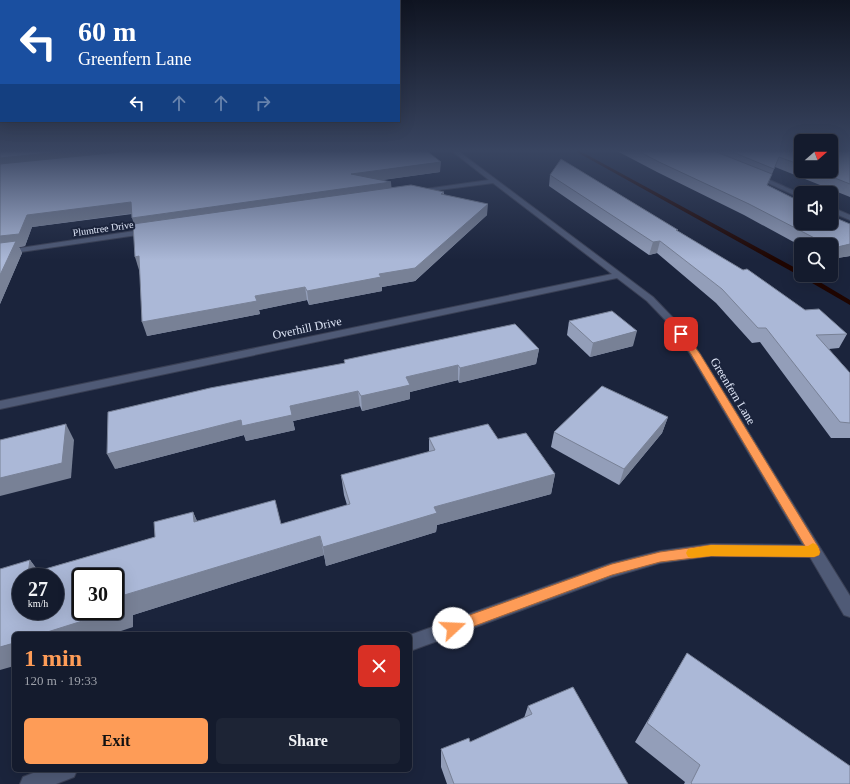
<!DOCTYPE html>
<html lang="en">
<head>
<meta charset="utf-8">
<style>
  body { margin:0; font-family:Georgia,serif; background:#1d2435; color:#f1f3f6; height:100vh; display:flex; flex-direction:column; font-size:15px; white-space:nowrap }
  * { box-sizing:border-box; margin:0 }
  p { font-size:13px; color:#9da1aa }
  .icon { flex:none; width:22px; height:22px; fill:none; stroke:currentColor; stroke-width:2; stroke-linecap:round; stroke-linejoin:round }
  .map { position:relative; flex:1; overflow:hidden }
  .drawer { position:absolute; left:12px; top:632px; width:400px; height:140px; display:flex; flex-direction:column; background:#141b2d; border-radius:6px; box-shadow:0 4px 16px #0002,0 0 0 1px #333949 }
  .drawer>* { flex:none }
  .guide { position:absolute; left:0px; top:0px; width:400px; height:122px; box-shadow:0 4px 16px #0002,0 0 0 1px #333949; background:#1a4fa0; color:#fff; overflow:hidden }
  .needle { width:26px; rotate:70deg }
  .tools { position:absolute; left:794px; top:134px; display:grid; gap:8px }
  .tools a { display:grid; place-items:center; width:44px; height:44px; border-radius:6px; background:#141b2d; box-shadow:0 4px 16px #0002,0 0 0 1px #333949; font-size:20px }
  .speed { position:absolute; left:12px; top:568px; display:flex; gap:8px; font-size:20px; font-weight:700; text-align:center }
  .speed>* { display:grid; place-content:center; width:52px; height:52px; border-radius:50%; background:#141b2d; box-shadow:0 4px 16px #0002,0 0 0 1px #333949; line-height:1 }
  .speed small { font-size:10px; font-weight:400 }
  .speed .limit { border:2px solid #111; border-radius:6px; background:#fff; color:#111 }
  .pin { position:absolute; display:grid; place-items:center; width:34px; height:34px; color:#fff; margin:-17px; border-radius:8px; box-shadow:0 2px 6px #0006 }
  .me { position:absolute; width:44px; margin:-22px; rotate:70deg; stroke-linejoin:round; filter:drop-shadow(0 0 3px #0008) }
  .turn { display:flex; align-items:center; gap:14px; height:84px; padding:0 12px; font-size:18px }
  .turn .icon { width:52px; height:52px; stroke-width:2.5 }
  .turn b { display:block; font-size:28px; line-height:34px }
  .lanes { display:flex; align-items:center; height:38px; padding:0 12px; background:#0003; justify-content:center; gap:20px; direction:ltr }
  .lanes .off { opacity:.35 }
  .round { display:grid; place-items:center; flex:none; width:42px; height:42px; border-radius:6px; background:#1d2435 }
  .summary { display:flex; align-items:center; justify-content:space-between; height:68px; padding:0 12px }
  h1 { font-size:24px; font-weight:700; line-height:30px; color:#fe9c57 }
  .cta { display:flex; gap:8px; margin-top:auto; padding:8px 12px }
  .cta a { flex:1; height:46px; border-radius:6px; background:#fe9c57; color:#111; font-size:16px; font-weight:700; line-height:46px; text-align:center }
  .cta a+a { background:#1d2435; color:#f1f3f6 }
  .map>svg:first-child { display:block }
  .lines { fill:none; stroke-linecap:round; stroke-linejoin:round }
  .stream { fill:#1f0500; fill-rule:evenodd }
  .minor-casing { stroke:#3a4055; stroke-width:2 }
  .minor { fill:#4f5a76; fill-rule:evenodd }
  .wall { fill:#939eb9 }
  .shaded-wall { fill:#788196 }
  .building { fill:#abb8d7; stroke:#788196; fill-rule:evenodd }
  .route { fill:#fe9c57; stroke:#a56539 }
  .slow { fill:#f59e0b }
  .labels { text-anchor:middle; stroke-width:4; stroke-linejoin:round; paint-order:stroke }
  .far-street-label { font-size:10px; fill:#dfe6f7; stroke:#1b243c }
  .street-label { font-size:12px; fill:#dfe6f7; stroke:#1b243c }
</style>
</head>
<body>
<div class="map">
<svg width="850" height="784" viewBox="0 0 850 784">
  <rect width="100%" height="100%" fill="#1b243c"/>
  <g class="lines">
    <path class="stream" d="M 575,151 L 580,151 L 801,271 L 801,275 L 808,275 L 850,300 L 850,305 L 800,276 Z"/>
    <g class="minor-casing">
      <g id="minor">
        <path d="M 452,151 L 458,151 L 653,297 L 677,322 L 700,354 L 850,596 L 850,617 L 844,615 L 810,557 L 711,556 L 660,563 L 612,577 L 410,651 L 410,635 L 612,563 L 660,551 L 711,544 L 803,545 L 690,354 L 671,326 L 647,301 L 617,278 L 0,409 L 0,401 L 612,274 L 493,183 L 416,193 L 415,192 L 418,190 L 489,180 Z"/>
        <path d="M 756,174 L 801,194 L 801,198 L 754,177 L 753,176 Z"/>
        <path d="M 831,207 L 850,215 L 850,220 L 831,212 Z"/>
        <path d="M 148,229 L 152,231 L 151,233 L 0,255 L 0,251 Z"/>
        <path d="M 41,770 L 77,770 L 74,777 L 56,784 L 20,784 L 23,777 Z"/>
      </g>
    </g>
    <use href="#minor" class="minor"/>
  </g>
  <g class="wall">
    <path d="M 0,151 L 440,172 L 383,180 L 392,188 L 444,192 L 444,195 L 487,215 L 415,281 L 382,287 L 382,291 L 309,305 L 307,300 L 259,310 L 260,314 L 147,336 L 134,224 L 132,214 L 32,227 L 25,246 L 19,247 L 22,253 L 0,304 Z"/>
    <path d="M 617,151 L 801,151 L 801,171 L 831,171 L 850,151 L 850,197 L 775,167 L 767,186 L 850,256 L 831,259 L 831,245 L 801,245 L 801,246 L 744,215 L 657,172 Z"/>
    <path d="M 550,175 L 678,231 L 805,310 L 847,334 L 839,348 L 829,349 L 850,373 L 850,438 L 831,438 L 760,342 L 752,343 L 716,303 L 657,253 L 649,255 L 549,186 Z"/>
    <path d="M 569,321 L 633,346 L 590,357 L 567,335 Z"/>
    <path d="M 539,349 L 536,364 L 459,383 L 458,380 L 410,392 L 410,399 L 362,411 L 360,406 L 293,421 L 295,430 L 246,441 L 244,435 L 115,469 L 345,363 L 344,360 Z"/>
    <path d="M 668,417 L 662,433 L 619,485 L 551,447 L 554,432 Z"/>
    <path d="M 429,438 L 498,439 L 555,474 L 551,494 L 437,525 L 436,532 L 326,566 L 324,555 L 133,615 L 133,627 L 14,634 L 30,560 L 38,571 L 155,537 L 193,512 L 197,521 L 281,524 L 347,505 L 344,495 L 341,475 L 429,452 Z"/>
    <path d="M 687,653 L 850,784 L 684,784 L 685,782 L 635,742 Z"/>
    <path d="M 528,706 L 628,784 L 447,784 L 441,767 L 441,749 L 470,742 L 524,718 Z"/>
  </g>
  <g class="shaded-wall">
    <path d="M 69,151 L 167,151 L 0,168 L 0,158 Z"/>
    <path d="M 441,162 L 440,172 L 352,184 L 351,174 Z"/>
    <path d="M 391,182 L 392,193 L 136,230 L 132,218 Z"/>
    <path d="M 131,202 L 135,213 L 32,227 L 25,246 L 19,247 L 22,253 L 0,304 L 0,236 L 27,215 Z"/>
    <path d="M 488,204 L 487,215 L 415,281 L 382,287 L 382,291 L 309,305 L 307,291 L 379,274 Z"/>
    <path d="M 660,241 L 657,253 L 649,255 L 653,242 Z"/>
    <path d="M 850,244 L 850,256 L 831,259 L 831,252 L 833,248 Z"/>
    <path d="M 139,256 L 139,270 L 135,257 Z"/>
    <path d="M 305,287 L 307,300 L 259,310 L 260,314 L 147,336 L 142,322 L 255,296 Z"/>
    <path d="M 637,331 L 633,346 L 590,357 L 593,343 Z"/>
    <path d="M 539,349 L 536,364 L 459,383 L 460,368 Z"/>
    <path d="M 458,365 L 458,380 L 410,392 L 410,399 L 362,411 L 361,396 L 406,377 Z"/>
    <path d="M 358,391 L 360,406 L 293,421 L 295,430 L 246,441 L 244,435 L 115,469 L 107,454 L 241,420 L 290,406 Z"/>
    <path d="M 668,417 L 662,433 L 619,485 L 624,469 Z"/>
    <path d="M 66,424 L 74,440 L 71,478 L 0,496 L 0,478 Z"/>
    <path d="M 555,474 L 551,494 L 437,525 L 436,532 L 326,566 L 323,547 L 434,507 Z"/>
    <path d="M 193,512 L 201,531 L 194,522 Z"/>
    <path d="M 320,536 L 324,555 L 133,615 L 133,627 L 112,634 L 41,634 L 121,596 Z"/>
    <path d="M 30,560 L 43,577 L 28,574 Z"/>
    <path d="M 14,643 L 14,666 L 0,670 L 0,647 Z"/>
  </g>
  <g class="building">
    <path d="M 0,151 L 69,151 L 0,158 Z"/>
    <path d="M 130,151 L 427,151 L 441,162 L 351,174 L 391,182 L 132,218 L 131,202 L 27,215 L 19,234 L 0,236 L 0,164 Z"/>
    <path d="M 638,151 L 714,151 L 772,174 L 767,185 L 801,202 L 801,223 L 831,223 L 831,216 L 850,224 L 850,244 L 833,248 L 831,246 L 831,245 L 828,245 L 749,204 L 659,162 Z"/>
    <path d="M 730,151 L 801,151 L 801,165 L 779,157 L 774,169 Z"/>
    <path d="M 831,151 L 850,151 L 850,184 L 817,171 L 831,171 Z"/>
    <path d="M 561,159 L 678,230 L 676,230 L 743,270 L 747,269 L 805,310 L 819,309 L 847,334 L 816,335 L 850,373 L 850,423 L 840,422 L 766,328 L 758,328 L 722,289 L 660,241 L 653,242 L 550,175 Z"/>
    <path d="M 411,185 L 444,192 L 441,194 L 488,204 L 415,268 L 379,274 L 381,277 L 307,291 L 305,287 L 255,296 L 257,301 L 142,322 L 139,256 L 135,257 L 133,224 Z"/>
    <path d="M 16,241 L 0,275 L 0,243 Z"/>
    <path d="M 612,311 L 637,331 L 593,343 L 569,321 Z"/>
    <path d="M 515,324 L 539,349 L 460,368 L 458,365 L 406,377 L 410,385 L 361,396 L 358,391 L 290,406 L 292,415 L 242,426 L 241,420 L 107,454 L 108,412 L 210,388 L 345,363 L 344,360 Z"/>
    <path d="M 602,386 L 668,417 L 624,469 L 554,432 Z"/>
    <path d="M 66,424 L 62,463 L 0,478 L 0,440 Z"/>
    <path d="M 488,424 L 498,439 L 526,433 L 555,474 L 434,507 L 437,513 L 323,547 L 320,536 L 121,596 L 121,609 L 115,611 L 115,577 L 81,577 L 81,611 L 114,611 L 41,634 L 14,634 L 14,643 L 0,647 L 0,569 L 30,560 L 28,574 L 155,537 L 154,522 L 193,512 L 194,522 L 275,500 L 281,524 L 350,504 L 341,475 L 435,450 L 429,438 ZM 21,577 L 55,577 L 55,611 L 21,611 Z"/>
    <path d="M 687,653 L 850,766 L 850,784 L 692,784 L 691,783 L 700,765 L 647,723 Z"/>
    <path d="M 573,687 L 628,784 L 454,784 L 441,749 L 469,738 L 470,742 L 532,714 L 528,706 Z"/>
  </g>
  <linearGradient id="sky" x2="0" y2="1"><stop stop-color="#0f1421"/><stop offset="0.58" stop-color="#394561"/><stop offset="1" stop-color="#394561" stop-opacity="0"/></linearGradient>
  <rect width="850" height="260" fill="url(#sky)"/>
  <path class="route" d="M 678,332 L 684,332 L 700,354 L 819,548 L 820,552 L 819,555 L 814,557 L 711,556 L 660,562 L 612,575 L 453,634 L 449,632 L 447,628 L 449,623 L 453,621 L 612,564 L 660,552 L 711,545 L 805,546 L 691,354 L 677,334 Z"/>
  <path class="slow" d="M 813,543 L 817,545 L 820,552 L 819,555 L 814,557 L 711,556 L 692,558 L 688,557 L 686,553 L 688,549 L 711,545 L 808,546 Z"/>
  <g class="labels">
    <g class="far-street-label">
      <text transform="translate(103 228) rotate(-8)" y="4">Plumtree Drive</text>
    </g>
    <g class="street-label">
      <text transform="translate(307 328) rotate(-12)" y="4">Overhill Drive</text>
      <text transform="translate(733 391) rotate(59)" y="4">Greenfern Lane</text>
    </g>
  </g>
</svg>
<div class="tools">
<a><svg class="needle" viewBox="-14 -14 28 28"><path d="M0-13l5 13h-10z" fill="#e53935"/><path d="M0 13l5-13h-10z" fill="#9da1aa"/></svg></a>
<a><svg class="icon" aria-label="sound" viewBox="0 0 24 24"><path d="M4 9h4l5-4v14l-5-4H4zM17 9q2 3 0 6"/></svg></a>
<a><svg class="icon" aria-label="search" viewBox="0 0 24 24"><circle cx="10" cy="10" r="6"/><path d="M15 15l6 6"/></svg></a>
</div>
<div class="speed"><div>27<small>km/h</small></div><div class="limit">30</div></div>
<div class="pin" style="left:681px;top:334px;background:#d93025"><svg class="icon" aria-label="arrive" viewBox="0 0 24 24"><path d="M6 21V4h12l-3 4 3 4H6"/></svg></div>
<svg class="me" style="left:453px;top:628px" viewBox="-20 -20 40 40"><circle r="19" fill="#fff"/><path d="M0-13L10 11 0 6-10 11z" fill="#fe9c57"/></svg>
<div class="guide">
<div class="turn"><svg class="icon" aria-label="left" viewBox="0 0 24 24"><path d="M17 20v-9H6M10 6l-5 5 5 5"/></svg><div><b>60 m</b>Greenfern Lane</div></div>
<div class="lanes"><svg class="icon" aria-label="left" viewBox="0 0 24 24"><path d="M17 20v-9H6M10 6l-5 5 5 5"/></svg><svg class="icon off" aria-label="ahead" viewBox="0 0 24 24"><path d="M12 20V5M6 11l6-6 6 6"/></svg><svg class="icon off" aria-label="ahead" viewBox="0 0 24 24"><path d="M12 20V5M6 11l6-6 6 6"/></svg><svg class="icon off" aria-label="right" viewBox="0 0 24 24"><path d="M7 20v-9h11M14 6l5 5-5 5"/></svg></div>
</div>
<section class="drawer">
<div class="summary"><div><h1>1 min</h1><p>120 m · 19:33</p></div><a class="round" style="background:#d93025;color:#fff"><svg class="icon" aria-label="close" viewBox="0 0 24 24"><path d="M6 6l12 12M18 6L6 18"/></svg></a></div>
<div class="cta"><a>Exit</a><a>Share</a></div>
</section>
</div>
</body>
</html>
